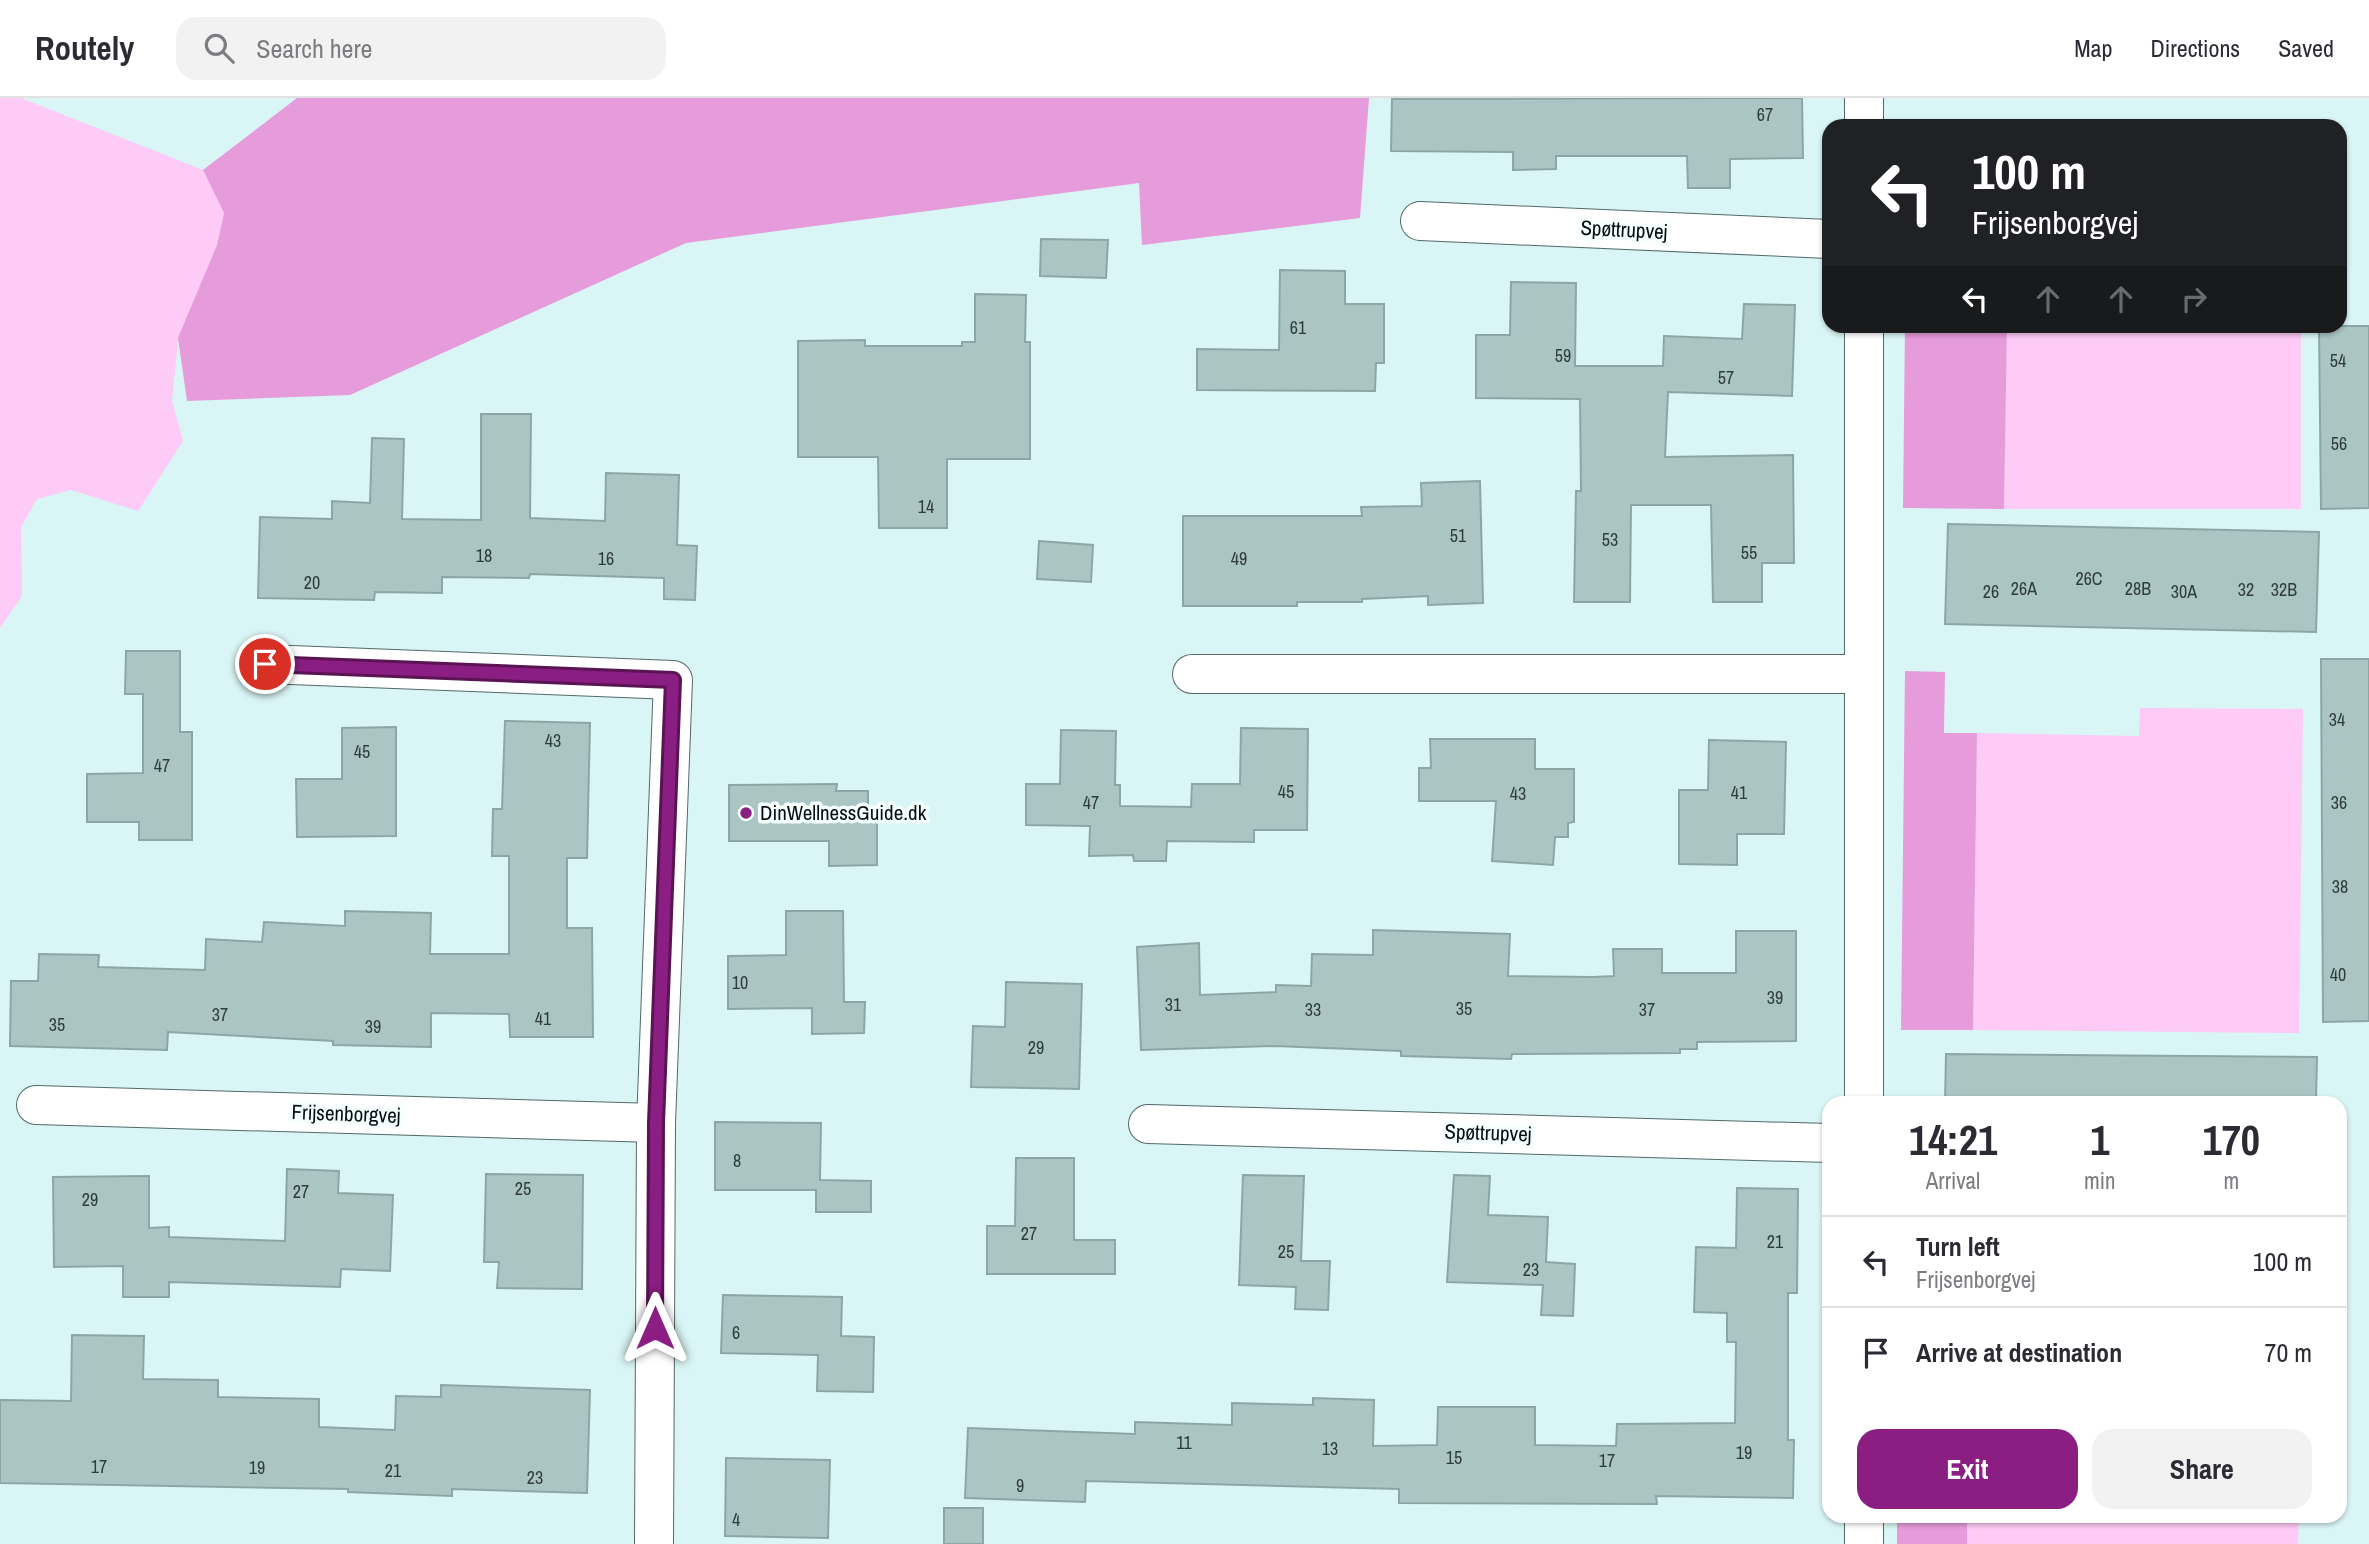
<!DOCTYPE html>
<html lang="en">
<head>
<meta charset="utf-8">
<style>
  body { margin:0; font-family:"Archivo Narrow",sans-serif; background:#f2f2f3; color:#2b2b33; height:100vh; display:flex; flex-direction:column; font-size:26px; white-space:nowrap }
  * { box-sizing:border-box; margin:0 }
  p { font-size:23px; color:#7c7c81 }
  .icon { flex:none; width:38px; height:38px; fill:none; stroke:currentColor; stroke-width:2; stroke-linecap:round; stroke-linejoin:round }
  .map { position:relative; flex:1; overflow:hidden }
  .panel { position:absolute; left:1822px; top:998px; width:525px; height:427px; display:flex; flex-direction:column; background:#fff; border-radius:21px; box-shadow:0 2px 5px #0004 }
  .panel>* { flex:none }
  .top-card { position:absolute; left:1822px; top:21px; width:525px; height:214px; border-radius:21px; box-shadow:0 2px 5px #0004; background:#202124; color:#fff; overflow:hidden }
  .pin { position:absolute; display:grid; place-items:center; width:60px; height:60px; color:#fff; margin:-30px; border:4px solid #fff; border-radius:50%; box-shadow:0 2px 7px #0007 }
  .me { position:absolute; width:77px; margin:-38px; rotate:0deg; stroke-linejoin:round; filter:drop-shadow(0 0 5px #0008) }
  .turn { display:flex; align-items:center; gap:24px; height:147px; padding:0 35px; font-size:32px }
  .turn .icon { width:91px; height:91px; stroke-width:2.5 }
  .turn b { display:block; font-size:49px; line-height:60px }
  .lanes { display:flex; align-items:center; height:66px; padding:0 35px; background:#0003; justify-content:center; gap:35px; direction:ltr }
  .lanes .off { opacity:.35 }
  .eta { display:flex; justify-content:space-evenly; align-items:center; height:119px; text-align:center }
  .eta b { font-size:42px; font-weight:700; line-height:49px }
  .cta { display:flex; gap:14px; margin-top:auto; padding:14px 35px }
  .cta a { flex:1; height:80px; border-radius:21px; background:#8b1e82; color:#fff; font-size:28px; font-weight:700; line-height:80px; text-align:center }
  .cta a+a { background:#f2f2f3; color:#2b2b33 }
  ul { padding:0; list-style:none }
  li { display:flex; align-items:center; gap:21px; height:91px; padding:0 35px; border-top:2px solid #e1e1e2 }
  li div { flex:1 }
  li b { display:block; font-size:26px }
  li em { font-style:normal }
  header { display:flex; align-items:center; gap:42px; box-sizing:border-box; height:98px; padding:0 35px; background:#fff; border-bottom:2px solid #e1e1e2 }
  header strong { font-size:33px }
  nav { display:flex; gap:38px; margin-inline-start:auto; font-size:24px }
  .search { width:490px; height:63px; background:#f2f2f3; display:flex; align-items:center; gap:18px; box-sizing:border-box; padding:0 24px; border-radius:21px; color:#7c7c81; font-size:26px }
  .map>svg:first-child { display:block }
  .green { fill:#fecaf6 }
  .forest { fill:#e69bdb }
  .building { fill:#aac5c4; stroke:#8ca6a5; stroke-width:2 }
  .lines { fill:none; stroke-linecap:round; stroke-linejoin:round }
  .minor-casing { stroke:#516a69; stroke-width:40 }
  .minor { stroke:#fff; stroke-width:38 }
  .route-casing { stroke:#5a1454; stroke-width:18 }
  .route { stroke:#8b1e82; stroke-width:12 }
  .poi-dot { fill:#8b1e82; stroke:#f4fffe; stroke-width:2.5 }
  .labels { text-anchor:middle; stroke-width:7; stroke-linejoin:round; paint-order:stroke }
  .number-label { font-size:18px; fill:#2f3c3c }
  .street-label { font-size:21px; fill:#060f0f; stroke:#f4fffe }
  .poi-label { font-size:21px; fill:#060f0f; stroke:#f4fffe; text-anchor:start }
</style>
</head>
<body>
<header>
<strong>Routely</strong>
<div class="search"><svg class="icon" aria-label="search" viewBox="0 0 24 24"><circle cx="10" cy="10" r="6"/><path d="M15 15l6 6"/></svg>Search here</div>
<nav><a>Map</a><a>Directions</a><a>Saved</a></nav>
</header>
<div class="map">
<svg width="2369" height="1446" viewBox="0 0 2369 1446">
  <rect width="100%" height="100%" fill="#daf5f5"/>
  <g class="green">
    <path d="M 0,0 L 21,0 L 203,72 L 224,115 L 217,147 L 178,243 L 172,302 L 183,343 L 138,413 L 71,392 L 37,401 L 21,429 L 22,498 L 0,530 Z"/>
    <path d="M 2007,228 L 2301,228 L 2301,411 L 2004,411 Z"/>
    <path d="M 2140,610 L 2303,611 L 2299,935 L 1973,932 L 1977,635 L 2139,638 Z"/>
    <path d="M 1967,1418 L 2299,1418 L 2298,1446 L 1967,1446 Z"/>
  </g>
  <g class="forest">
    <path d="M 297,0 L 1369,0 L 1360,120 L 1142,147 L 1139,85 L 686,145 L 350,297 L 187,303 L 178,240 L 217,147 L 224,115 L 203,72 Z"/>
    <path d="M 1905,228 L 2007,228 L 2004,411 L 1903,410 Z"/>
    <path d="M 1905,573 L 1945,574 L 1944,635 L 1977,635 L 1973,932 L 1901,932 Z"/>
    <rect x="1897" y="1418" width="70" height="28"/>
  </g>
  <g class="building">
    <path d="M 1802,0 L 1803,60 L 1730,61 L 1730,90 L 1688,90 L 1687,58 L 1556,58 L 1556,71 L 1513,72 L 1513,54 L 1391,53 L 1392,1 Z"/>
    <path d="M 1041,141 L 1108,142 L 1106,180 L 1040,178 Z"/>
    <path d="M 1280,172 L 1345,173 L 1345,206 L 1384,206 L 1384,265 L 1376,265 L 1375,293 L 1197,292 L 1197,251 L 1279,252 Z"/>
    <path d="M 1511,184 L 1576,185 L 1575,268 L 1663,268 L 1664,238 L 1742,241 L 1744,206 L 1795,207 L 1792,298 L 1668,294 L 1665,359 L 1793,357 L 1794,465 L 1762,465 L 1762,504 L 1713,504 L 1711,407 L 1631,407 L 1630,504 L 1574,504 L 1576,393 L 1581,393 L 1580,301 L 1476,300 L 1476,237 L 1510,237 Z"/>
    <path d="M 975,196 L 1026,197 L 1025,244 L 1030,244 L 1030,361 L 947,361 L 947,430 L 879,430 L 878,359 L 798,359 L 798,243 L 865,242 L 865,248 L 962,248 L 962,244 L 975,244 Z"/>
    <path d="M 2319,228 L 2369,228 L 2369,410 L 2321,411 Z"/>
    <path d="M 481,316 L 531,316 L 530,420 L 605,423 L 606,375 L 679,377 L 677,447 L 697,448 L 695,502 L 664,501 L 664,480 L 530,476 L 529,480 L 442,479 L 442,495 L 375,494 L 374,502 L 258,500 L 260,419 L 332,421 L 332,403 L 370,405 L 372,340 L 404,341 L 402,421 L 481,422 Z"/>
    <path d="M 1480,383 L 1483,505 L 1428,507 L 1428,498 L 1362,501 L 1362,504 L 1297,504 L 1297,508 L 1183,508 L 1183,418 L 1362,418 L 1361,409 L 1422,408 L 1421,385 Z"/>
    <path d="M 1948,426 L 2319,434 L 2316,534 L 1945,526 Z"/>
    <path d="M 1039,443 L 1093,447 L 1091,484 L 1037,481 Z"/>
    <path d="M 126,553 L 180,553 L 180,634 L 192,634 L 192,742 L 139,742 L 139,724 L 87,724 L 87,676 L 143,675 L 143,596 L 125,596 Z"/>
    <path d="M 2321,561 L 2369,561 L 2369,923 L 2323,924 Z"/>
    <path d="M 505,623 L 590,625 L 587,760 L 567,760 L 567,830 L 592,830 L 593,939 L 510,939 L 509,916 L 431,915 L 431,949 L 333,947 L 333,943 L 168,934 L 167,952 L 10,948 L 11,883 L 38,883 L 39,856 L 99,857 L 98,869 L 205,872 L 206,841 L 262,844 L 264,824 L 345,828 L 345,813 L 431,815 L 430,856 L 509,856 L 509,758 L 492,758 L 493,711 L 502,711 Z"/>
    <path d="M 396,629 L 396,738 L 297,739 L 296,681 L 342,681 L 342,630 Z"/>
    <path d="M 1241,630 L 1308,631 L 1307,732 L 1254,732 L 1254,744 L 1167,743 L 1166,763 L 1134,763 L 1133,757 L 1089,758 L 1090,728 L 1026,727 L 1026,686 L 1060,686 L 1061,632 L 1116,633 L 1115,687 L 1120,687 L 1120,708 L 1191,709 L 1192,686 L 1240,686 Z"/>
    <path d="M 1430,641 L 1535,641 L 1535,671 L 1574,671 L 1574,724 L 1568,725 L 1568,739 L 1555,739 L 1553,767 L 1492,763 L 1496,703 L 1419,703 L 1419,670 L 1431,670 Z"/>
    <path d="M 1709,642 L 1786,644 L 1784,736 L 1737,736 L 1737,767 L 1679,766 L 1679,692 L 1708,692 Z"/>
    <path d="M 837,686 L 836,693 L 868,693 L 868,719 L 877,719 L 877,767 L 829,768 L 829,743 L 729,743 L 729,687 Z"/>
    <path d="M 786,813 L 843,813 L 844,904 L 865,904 L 864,935 L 812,936 L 812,910 L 728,911 L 728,858 L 786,857 Z"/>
    <path d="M 1373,832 L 1510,836 L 1508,878 L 1593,879 L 1614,878 L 1613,851 L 1662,851 L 1662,875 L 1736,875 L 1736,833 L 1796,833 L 1796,943 L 1697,944 L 1697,951 L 1680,951 L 1680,955 L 1512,956 L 1511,961 L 1401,958 L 1401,953 L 1275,948 L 1141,952 L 1137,849 L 1199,845 L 1200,897 L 1276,894 L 1276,887 L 1311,888 L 1312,856 L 1373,857 Z"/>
    <path d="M 1006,884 L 1082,886 L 1079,991 L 971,989 L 973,928 L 1005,929 Z"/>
    <path d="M 1946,956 L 2317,959 L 2316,1004 L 1945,1004 Z"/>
    <path d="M 715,1024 L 821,1025 L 820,1082 L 871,1083 L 871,1114 L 816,1114 L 816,1092 L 715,1092 Z"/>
    <path d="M 1016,1060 L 1074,1060 L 1074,1142 L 1115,1142 L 1115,1176 L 987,1176 L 987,1128 L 1015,1128 Z"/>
    <path d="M 287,1071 L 339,1073 L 338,1095 L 393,1097 L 390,1173 L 341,1171 L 340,1189 L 169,1184 L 169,1199 L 123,1199 L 123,1168 L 54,1169 L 53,1079 L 149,1078 L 149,1130 L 169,1129 L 169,1139 L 285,1143 Z"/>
    <path d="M 486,1076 L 583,1077 L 582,1191 L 497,1190 L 499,1164 L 484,1164 Z"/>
    <path d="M 1243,1077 L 1304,1078 L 1301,1163 L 1330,1163 L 1328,1212 L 1295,1211 L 1296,1189 L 1239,1187 Z"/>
    <path d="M 1454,1077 L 1490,1078 L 1488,1117 L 1548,1119 L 1546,1164 L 1575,1166 L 1573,1218 L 1541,1217 L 1543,1187 L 1447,1184 Z"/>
    <path d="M 1737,1090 L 1798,1091 L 1797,1195 L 1788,1195 L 1788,1342 L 1794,1342 L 1793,1400 L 1656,1398 L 1657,1406 L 1399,1405 L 1399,1391 L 1086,1383 L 1085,1404 L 965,1400 L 968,1330 L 1135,1336 L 1135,1324 L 1232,1327 L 1232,1305 L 1313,1307 L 1313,1300 L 1374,1302 L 1373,1348 L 1437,1347 L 1438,1309 L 1535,1309 L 1535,1347 L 1616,1348 L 1617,1326 L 1735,1325 L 1736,1244 L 1727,1244 L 1727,1215 L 1694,1214 L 1696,1149 L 1736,1150 Z"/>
    <path d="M 723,1197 L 842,1199 L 841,1238 L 874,1239 L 873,1294 L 817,1293 L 818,1257 L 721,1255 Z"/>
    <path d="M 72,1237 L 144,1238 L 143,1281 L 218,1282 L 218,1299 L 319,1301 L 319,1329 L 395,1332 L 396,1298 L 441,1299 L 441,1287 L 590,1292 L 587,1395 L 452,1391 L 452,1398 L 348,1394 L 348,1391 L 0,1385 L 0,1302 L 71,1303 Z"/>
    <path d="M 726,1360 L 830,1362 L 828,1440 L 725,1438 Z"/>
    <rect x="944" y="1410" width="39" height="36"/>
  </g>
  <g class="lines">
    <g class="minor-casing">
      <g id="minor">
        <path d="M 1864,0 L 1864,28"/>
        <path d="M 1420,123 L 1829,141"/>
        <path d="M 265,566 L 673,582 L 656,1025 L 654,1446"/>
        <path d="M 1192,576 L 1864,576"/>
        <path d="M 1864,1004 L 1864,228"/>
        <path d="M 36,1007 L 656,1025"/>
        <path d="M 1148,1026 L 1829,1045"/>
        <path d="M 1864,1418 L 1864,1446"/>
      </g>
    </g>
    <use href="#minor" class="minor"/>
  </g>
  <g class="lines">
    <g class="route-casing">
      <path id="route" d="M 265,566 L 673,582 L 656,1025 L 655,1230"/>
    </g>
    <use href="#route" class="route"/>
  </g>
  <circle class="poi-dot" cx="746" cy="715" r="7"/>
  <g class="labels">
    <g class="number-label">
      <text x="1765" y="23">67</text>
      <text x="1298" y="236">61</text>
      <text x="1563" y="264">59</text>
      <text x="2338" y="269">54</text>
      <text x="1726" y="286">57</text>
      <text x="2339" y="352">56</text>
      <text x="926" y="415">14</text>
      <text x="1458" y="444">51</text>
      <text x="1610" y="448">53</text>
      <text x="1749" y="461">55</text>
      <text x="484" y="464">18</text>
      <text x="606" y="467">16</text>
      <text x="1239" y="467">49</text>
      <text x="2089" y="487">26C</text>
      <text x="312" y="491">20</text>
      <text x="2024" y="497">26A</text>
      <text x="2138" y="497">28B</text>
      <text x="2246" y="498">32</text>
      <text x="2284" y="498">32B</text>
      <text x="1991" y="500">26</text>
      <text x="2184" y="500">30A</text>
      <text x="2337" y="628">34</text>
      <text x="553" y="649">43</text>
      <text x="362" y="660">45</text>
      <text x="162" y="674">47</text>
      <text x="1286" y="700">45</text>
      <text x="1739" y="701">41</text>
      <text x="1518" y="702">43</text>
      <text x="1091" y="711">47</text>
      <text x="2339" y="711">36</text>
      <text x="2340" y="795">38</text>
      <text x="2338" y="883">40</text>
      <text x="740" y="891">10</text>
      <text x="1775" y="906">39</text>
      <text x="1173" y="913">31</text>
      <text x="1464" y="917">35</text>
      <text x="1313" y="918">33</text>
      <text x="1647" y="918">37</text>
      <text x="220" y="923">37</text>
      <text x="543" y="927">41</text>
      <text x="57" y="933">35</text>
      <text x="373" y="935">39</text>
      <text x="1036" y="956">29</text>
      <text x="737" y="1069">8</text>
      <text x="523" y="1097">25</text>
      <text x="301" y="1100">27</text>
      <text x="90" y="1108">29</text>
      <text x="1029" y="1142">27</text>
      <text x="1775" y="1150">21</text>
      <text x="1286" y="1160">25</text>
      <text x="1531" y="1178">23</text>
      <text x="736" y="1241">6</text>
      <text x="1184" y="1351">11</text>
      <text x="1330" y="1357">13</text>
      <text x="1744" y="1361">19</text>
      <text x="1454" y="1366">15</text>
      <text x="1607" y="1369">17</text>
      <text x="99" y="1375">17</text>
      <text x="257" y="1376">19</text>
      <text x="393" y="1379">21</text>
      <text x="535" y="1386">23</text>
      <text x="1020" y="1394">9</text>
      <text x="736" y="1428">4</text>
    </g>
    <g class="street-label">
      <text transform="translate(1624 132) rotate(3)" y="7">Spøttrupvej</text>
      <text transform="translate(346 1016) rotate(2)" y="7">Frijsenborgvej</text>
      <text transform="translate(1488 1035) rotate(2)" y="7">Spøttrupvej</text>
    </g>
    <g class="poi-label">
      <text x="760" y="722">DinWellnessGuide.dk</text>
    </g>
  </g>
</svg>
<div class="pin" style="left:265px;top:566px;background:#d93025"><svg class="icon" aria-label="arrive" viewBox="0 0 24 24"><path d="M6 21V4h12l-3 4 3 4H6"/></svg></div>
<svg class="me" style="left:655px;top:1230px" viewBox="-20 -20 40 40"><path d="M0-17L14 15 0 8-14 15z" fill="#8b1e82" stroke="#fff" stroke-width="4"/></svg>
<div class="top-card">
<div class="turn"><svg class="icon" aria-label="left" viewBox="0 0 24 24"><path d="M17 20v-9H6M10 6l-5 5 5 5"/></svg><div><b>100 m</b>Frijsenborgvej</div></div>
<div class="lanes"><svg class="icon" aria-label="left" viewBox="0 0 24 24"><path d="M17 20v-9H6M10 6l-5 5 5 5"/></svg><svg class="icon off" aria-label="ahead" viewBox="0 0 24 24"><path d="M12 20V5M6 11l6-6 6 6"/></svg><svg class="icon off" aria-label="ahead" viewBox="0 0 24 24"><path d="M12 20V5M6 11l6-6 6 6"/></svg><svg class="icon off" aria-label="right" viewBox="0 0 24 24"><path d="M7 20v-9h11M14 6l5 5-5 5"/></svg></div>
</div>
<section class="panel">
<div class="eta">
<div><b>14:21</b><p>Arrival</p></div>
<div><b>1</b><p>min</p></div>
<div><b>170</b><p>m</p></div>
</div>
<ul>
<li><svg class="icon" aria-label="left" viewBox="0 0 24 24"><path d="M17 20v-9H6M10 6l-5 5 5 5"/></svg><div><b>Turn left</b><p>Frijsenborgvej</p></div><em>100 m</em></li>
<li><svg class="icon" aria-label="arrive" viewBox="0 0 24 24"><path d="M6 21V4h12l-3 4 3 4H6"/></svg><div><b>Arrive at destination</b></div><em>70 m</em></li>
</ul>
<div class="cta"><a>Exit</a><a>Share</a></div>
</section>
</div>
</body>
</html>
